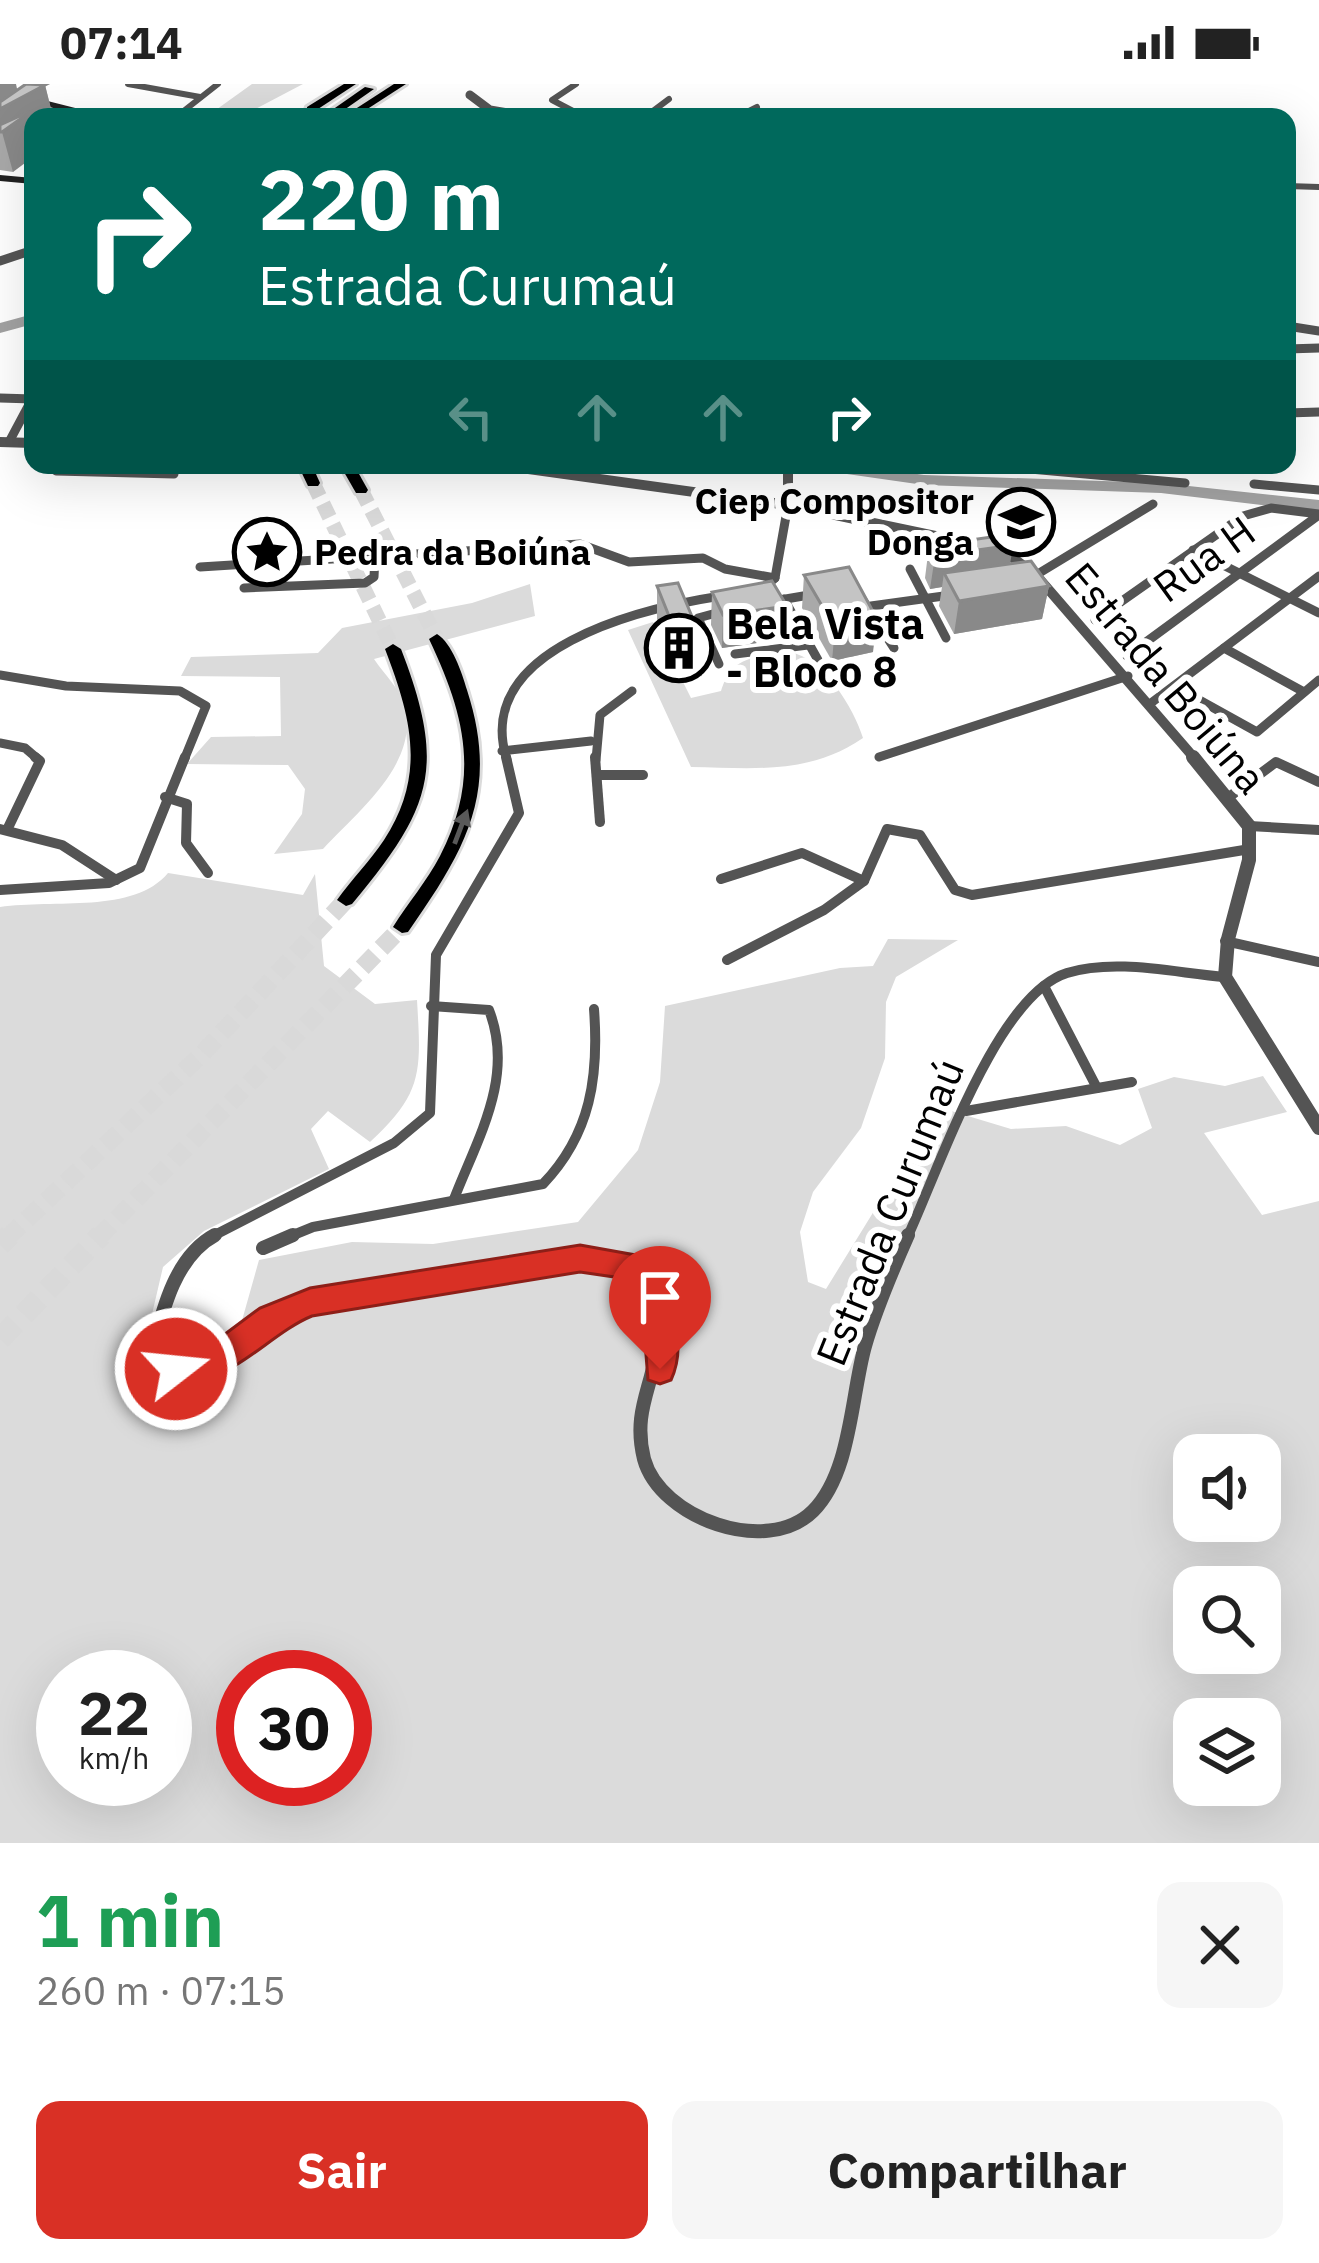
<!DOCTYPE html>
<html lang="pt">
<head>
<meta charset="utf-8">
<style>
  body { margin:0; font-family:"IBM Plex Sans",sans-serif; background:#f6f6f6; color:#222; height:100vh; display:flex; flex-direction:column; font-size:45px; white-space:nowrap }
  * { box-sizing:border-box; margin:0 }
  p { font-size:39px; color:#767676 }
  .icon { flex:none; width:66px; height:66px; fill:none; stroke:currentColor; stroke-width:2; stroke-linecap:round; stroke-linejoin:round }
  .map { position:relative; height:1759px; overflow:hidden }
  .sheet { display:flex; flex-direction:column; background:#fff; flex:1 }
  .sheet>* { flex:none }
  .hud { position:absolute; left:24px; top:24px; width:1272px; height:366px; border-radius:24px; box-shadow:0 12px 48px #0002; background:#00695c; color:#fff; overflow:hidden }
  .controls { position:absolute; left:1173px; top:1350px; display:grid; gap:24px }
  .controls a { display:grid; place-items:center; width:108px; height:108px; border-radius:24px; background:#fff; box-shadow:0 12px 48px #0002; font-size:60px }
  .speed { position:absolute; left:36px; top:1566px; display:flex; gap:24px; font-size:60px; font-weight:700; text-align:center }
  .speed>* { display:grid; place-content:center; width:156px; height:156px; border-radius:50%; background:#fff; box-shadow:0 12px 48px #0002; line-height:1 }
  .speed small { font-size:30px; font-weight:400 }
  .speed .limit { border:18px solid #d22; background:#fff; color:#111 }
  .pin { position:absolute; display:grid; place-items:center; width:102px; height:102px; color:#fff; margin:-123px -51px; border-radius:50% 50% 50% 0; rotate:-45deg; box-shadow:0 0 12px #0007 }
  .pin .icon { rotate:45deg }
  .me { position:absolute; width:132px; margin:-66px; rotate:74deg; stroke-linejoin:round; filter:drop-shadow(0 0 9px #0008) }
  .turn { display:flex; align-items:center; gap:42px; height:252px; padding:0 36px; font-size:54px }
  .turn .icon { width:156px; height:156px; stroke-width:2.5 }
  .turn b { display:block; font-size:84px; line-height:102px }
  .lanes { display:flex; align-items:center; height:114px; padding:0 36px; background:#0003; justify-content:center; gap:60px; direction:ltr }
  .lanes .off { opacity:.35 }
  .round { display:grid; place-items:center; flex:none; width:126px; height:126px; border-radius:24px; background:#f6f6f6 }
  .overview { display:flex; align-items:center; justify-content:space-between; height:204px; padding:0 36px }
  h1 { font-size:72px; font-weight:800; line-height:90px; color:#1e9e55 }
  .primary-button { display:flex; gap:24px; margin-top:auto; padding:24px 36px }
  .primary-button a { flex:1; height:138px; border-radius:24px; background:#d93025; color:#fff; font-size:48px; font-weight:800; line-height:138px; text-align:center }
  .primary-button a+a { background:#f6f6f6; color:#222 }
  .status { display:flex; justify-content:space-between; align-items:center; height:84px; padding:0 60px; background:#fff; direction:ltr }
  .status svg { height:33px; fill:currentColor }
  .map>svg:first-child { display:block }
  .green { fill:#dbdbdb; fill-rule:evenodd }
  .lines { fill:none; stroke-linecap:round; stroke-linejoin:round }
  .river { fill:#a2a2a2; fill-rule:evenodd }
  .motorway-tunnel-far3 { stroke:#d9d9d9; stroke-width:12; stroke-dasharray:12 6; stroke-linecap:butt }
  .motorway-tunnel-far2 { stroke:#d9d9d9; stroke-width:15; stroke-dasharray:15 8; stroke-linecap:butt }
  .motorway-tunnel-far1 { stroke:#d9d9d9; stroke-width:18; stroke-dasharray:18 9; stroke-linecap:butt }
  .motorway-tunnel { stroke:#d9d9d9; stroke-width:22; stroke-dasharray:22 12; stroke-linecap:butt }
  .motorway-casing { stroke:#dbdbdb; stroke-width:6 }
  .minor-far3 { stroke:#545454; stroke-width:6 }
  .minor-far2 { stroke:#545454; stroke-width:9 }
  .minor-far1 { stroke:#545454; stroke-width:10 }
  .minor { stroke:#545454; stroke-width:14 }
  .tertiary-far2 { stroke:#545454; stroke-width:9 }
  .tertiary-far1 { stroke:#545454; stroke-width:10 }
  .tertiary { stroke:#545454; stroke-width:14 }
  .secondary { fill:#212121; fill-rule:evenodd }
  .motorway { fill:#000; fill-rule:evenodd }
  .wall { fill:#a9a9a9 }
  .shaded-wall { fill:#898989 }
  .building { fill:#c4c4c4; stroke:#898989; stroke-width:3 }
  .oneway { fill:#595959 }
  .route { fill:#d93025; stroke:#8d1f18; stroke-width:3 }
  .labels { text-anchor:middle; stroke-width:12; stroke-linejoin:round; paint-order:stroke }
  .far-poi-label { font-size:36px; font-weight:bold; fill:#000; stroke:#fff; text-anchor:end }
  .street-label { font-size:42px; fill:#000; stroke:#fff }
  .poi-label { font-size:42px; font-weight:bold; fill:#000; stroke:#fff; text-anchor:start }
</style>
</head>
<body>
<div class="status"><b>07:14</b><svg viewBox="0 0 49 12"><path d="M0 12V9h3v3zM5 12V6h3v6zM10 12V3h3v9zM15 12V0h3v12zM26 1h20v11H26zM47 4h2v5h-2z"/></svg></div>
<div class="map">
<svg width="1319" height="1759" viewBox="0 0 1319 1759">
  <rect width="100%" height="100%" fill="#fff"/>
  <g class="green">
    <path d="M 252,0 L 303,0 L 240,33 L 206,33 Z"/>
    <path d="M 530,500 L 535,532 L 374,575 C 384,590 401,606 405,623 C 419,680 358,727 323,765 L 274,770 L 302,730 L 305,705 L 288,681 L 187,680 L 211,653 L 281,652 L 280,593 L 181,592 L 191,573 L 318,569 L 342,544 L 472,519 Z"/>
    <path d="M 653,538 L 691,614 L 721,607 C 727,589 733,580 752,574 C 764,571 779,566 790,568 C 823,574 854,624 863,654 C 809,691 754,684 691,683 L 628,546 Z"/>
    <path d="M 168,789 L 303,811 L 315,790 L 324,882 L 375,920 L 417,916 C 421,986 424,1009 370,1058 L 328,1027 L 311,1045 L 329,1085 L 204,1147 L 163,1183 L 139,1286 L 179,1299 L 230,1279 L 259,1176 L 352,1158 L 433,1160 L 578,1138 L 638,1066 L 660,998 L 665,922 L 840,884 L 873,882 L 888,855 L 958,856 L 896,893 L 886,918 L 885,974 L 861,1044 L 813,1108 L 800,1148 L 808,1198 L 826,1205 L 938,1023 L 1011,1045 L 1066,1042 L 1120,1061 L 1152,1044 L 1138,1005 L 1174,993 L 1225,1002 L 1263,992 L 1287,1028 L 1204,1049 L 1262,1131 L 1319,1117 L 1319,1759 L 0,1759 L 0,823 C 54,815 134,830 168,789 ZM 1194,1371 L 1260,1371 L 1260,1437 L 1194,1437 ZM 1194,1503 L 1260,1503 L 1260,1569 L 1194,1569 ZM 63,1593 L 165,1593 L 165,1695 L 63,1695 ZM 243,1593 L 345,1593 L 345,1695 L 243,1695 ZM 1194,1635 L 1260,1635 L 1260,1701 L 1194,1701 Z"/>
  </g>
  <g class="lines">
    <g class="river">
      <path d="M 33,230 L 33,240 L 0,249 L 0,239 Z"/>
      <path d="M 810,381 L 857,381 L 924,391 L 1161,399 L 1319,416 L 1319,428 L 1161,409 L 924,401 L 819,386 Z"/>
    </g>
    <path class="motorway-tunnel-far3" d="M 302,33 L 311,25"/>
    <g class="motorway-tunnel-far2">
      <path d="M 313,399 L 393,565"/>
      <path d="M 361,406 L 437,555"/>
    </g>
    <g class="motorway-tunnel-far1">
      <path d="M 7,1154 L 203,969 L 346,816"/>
      <path d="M 98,1154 L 402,843"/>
    </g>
    <g class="motorway-tunnel">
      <path d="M 0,1161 L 10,1151"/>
      <path d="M 0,1255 L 101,1151"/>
    </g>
    <g class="motorway-casing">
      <g id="motorway">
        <path d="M 344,0 L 356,0 L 315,27 L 307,27 L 307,23 Z"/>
        <path d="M 394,0 L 406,0 L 355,33 L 343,33 Z"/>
        <path d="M 365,3 L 374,5 L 334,33 L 322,33 Z"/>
        <path d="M 298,381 L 312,381 L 320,399 L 318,402 L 308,402 Z"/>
        <path d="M 340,381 L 354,381 L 368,406 L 366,409 L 356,409 Z"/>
        <path d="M 437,550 C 452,559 462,589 467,606 C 500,708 466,765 408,848 L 402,849 L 393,843 C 408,819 427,797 440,772 C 481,693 465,631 429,555 Z"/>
        <path d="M 393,560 L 401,565 C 447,684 432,724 352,820 L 346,822 L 337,816 C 352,795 370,777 384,756 C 427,690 411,633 385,565 Z"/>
      </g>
    </g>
    <g class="minor-far3">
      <path d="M 128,0 L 200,13"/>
      <path d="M 176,33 L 218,0"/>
      <path d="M 571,33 L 573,27 L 552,16 L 576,0"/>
      <path d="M 645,33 L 669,15"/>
      <path d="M 737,33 L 757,23"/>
      <path d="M 857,33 L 863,31"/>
      <path d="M 1287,102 L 1319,103"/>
    </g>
    <g class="minor-far2">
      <path d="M 0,314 L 33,315"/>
      <path d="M 1287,329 L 1319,328"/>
      <path d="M 9,358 L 33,313"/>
      <path d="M 985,381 L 1185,399"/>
      <path d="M 56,387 L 174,390"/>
      <path d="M 1254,400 L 1319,406"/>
      <path d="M 1193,466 L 1319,529"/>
      <path d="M 200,483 L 580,460 L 629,478 L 703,474 L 725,485 L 775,494"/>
      <path d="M 910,485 L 946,554"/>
      <path d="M 1036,491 L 1153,420"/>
      <path d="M 244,504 L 365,499 L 374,493 L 375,472"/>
      <path d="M 762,505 L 775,494 L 788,421"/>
      <path d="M 857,507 L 894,564"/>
      <path d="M 784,515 L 818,576"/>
      <path d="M 774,517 L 815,510"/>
      <path d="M 871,522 L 951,511"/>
      <path d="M 1095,536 L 1243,432 L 1271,424 L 1319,430"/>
      <path d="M 1224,564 L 1304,608"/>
      <path d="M 735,570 L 808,561"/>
      <path d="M 1127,572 L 1319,431"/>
      <path d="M 719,580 L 698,534 L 720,528"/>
      <path d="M 0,591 L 66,602 L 180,607 L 206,622 L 184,676"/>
      <path d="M 1174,602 L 1257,648 L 1319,596"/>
      <path d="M 1151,619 L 1319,492"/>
      <path d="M 0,659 L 25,664 L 39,676"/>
      <path d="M 502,667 L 591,657"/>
      <path d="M 879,673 L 1128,592"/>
      <path d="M 507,676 C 471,564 643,524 721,512"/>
      <path d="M 596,676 L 600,631 L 632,607"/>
    </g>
    <g class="minor-far1">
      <path d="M 595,673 L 600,738"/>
      <path d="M 600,691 L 643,691"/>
      <path d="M 165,713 L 187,720 L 186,759 L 208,789"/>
      <path d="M 1229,713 L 1276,678 L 1319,698"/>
      <path d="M 1249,742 L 1319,746"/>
      <path d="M 0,745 L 62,761 L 116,796"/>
      <path d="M 7,746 L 40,677 L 35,673"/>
      <path d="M 721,795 L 802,769 L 864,797"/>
      <path d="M 0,806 L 109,799 L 140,784 L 185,673"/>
      <path d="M 1225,857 L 1319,878"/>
      <path d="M 727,876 L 824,826 L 864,797 L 887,745 L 920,751 L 955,806 L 972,811 L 1250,765"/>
      <path d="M 1044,902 L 1097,1004"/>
      <path d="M 431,922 L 489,926 C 515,993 478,1053 454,1115"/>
      <path d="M 966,1027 L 1132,998"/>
      <path d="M 209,1154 L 394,1059 L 430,1029 L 436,871 L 519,729 L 506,673"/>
      <path d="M 286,1154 L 313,1143 L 543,1100 C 591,1050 599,992 594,925"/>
      <path d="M 907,1154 C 938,1088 996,911 1067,889 C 1116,874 1175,889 1225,893"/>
    </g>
    <g class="minor">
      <path d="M 215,1151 C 176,1172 163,1224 153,1264 L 163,1281 L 208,1282 L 272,1233 L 309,1218 L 580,1174 L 630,1182 C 690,1280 625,1299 644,1375 C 660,1434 767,1473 813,1427 C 851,1389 851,1312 865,1262 C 876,1224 892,1187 908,1151"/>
      <path d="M 263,1164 L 293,1151"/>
    </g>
    <g class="tertiary-far2">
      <path d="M 470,11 L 490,26 L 534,33"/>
      <path d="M 0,177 L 33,166"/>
      <path d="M 1287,242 L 1319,247"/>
      <path d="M 1287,265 L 1319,264"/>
    </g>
    <g class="tertiary-far1">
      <path d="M 0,358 L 33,359"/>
      <path d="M 499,381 L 788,421 L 1002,466 L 1036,491 L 1196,676"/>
      <path d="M 788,381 L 788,421"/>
    </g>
    <path class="tertiary" d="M 1193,673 L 1249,742 L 1249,776 L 1228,855 L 1225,893 L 1319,1044"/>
    <g class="secondary">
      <path d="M 0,5 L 103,31 L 104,33 L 90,33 L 0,11 Z"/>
      <path d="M 0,91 L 33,94 L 33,100 L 0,97 Z"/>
    </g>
    <use href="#motorway" class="motorway"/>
  </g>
  <g class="wall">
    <path d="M 0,0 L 17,6 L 45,1 L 53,33 L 33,33 L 13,88 L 0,86 Z"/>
    <path d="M 929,462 L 1010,480 L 1049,502 L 1042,535 L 954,550 L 939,522 L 942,503 L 930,505 L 925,494 Z"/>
    <path d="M 804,491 L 873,568 L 832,577 L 802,524 Z"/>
    <path d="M 657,502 L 703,559 L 702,592 L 681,595 L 657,535 Z"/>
    <path d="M 712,508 L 787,522 L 785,555 L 722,564 L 711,541 Z"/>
  </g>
  <g class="shaded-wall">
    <path d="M 0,0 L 16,0 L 19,14 L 45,1 L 53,33 L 33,33 L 33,73 L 13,88 L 2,48 L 0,48 Z"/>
    <path d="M 1013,461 L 1008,494 L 944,489 L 942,503 L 930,505 L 935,472 Z"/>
    <path d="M 1049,502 L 1042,535 L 954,550 L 959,517 Z"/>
    <path d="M 787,522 L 785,555 L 722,564 L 723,531 Z"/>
    <path d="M 877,535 L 873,568 L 832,577 L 835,544 Z"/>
  </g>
  <g class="building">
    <path d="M 26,0 L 45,1 L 0,25 L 0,18 Z"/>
    <path d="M 33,26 L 2,48 L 0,48 L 0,41 Z"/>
    <path d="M 1005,451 L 1013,461 L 935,472 L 929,462 Z"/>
    <path d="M 1031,477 L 1049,502 L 959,517 L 944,489 Z"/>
    <path d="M 849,483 L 877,535 L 835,544 L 804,491 Z"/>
    <path d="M 772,497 L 787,522 L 723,531 L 712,508 Z"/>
    <path d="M 678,499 L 703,559 L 681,562 L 657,502 Z"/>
  </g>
  <defs><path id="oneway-solid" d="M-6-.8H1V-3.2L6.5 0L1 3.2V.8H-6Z" transform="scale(3)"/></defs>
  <use class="oneway" href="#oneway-solid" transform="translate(461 743) rotate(-69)"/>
  <path class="route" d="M 580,1161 L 641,1172 C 667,1204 690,1255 671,1296 L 660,1300 L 648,1296 L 643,1233 L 621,1194 L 580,1188 L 312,1232 C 265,1251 219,1315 164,1295 L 159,1285 L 164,1274 L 201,1268 L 260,1224 L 310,1204 Z"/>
  <defs>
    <g id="school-ring" transform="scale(3.45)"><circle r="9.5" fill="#fff" stroke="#000" stroke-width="1.5"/><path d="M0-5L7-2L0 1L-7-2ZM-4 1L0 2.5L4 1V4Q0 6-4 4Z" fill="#000"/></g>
    <g id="sight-ring" transform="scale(3.45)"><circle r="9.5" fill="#fff" stroke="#000" stroke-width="1.5"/><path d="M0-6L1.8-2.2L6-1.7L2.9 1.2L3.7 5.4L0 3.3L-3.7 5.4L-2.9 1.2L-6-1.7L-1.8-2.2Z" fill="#000"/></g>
    <g id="building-ring" transform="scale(3.45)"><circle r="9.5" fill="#fff" stroke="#000" stroke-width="1.5"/><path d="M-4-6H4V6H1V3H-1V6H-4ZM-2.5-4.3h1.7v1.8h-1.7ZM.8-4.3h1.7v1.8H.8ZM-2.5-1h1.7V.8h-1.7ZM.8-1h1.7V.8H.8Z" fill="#000"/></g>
  </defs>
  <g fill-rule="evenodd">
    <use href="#school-ring" x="1021" y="438"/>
    <use href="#sight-ring" x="267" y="468"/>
    <use href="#building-ring" x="679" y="564"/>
  </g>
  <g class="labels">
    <g class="far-poi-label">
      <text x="974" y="430">Ciep Compositor<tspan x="974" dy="41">Donga</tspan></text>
      <text x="314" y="481" text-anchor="start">Pedra da Boiúna</text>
    </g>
    <g class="street-label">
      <text transform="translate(1204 475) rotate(-36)" y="15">Rua H</text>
      <text transform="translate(1166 594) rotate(50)" y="15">Estrada Boiúna</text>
      <text transform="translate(890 1128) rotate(-68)" y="15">Estrada Curumaú</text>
    </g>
    <g class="poi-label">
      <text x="726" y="555">Bela Vista<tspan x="726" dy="48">- Bloco 8</tspan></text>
    </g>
  </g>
</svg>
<div class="controls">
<a><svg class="icon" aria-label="sound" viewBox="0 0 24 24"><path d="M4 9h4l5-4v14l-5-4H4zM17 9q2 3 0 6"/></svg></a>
<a><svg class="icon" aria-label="search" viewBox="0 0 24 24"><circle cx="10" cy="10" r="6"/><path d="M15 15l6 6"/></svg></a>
<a><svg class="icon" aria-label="layers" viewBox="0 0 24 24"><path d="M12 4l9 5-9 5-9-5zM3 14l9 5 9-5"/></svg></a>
</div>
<div class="speed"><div>22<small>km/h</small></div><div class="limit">30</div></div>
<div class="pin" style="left:660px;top:1285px;background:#d93025"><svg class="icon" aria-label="arrive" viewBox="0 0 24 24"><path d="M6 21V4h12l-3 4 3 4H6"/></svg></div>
<svg class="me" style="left:176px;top:1285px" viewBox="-20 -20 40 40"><circle r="17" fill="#d93025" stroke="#fff" stroke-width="3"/><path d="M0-11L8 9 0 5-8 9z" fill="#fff"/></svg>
<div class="hud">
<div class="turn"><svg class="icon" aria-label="right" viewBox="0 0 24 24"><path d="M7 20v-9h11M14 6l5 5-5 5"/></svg><div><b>220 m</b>Estrada Curumaú</div></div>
<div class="lanes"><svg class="icon off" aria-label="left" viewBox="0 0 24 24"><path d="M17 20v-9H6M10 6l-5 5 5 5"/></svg><svg class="icon off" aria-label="ahead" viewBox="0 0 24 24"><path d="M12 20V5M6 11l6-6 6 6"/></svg><svg class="icon off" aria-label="ahead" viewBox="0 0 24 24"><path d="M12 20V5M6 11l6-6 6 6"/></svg><svg class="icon" aria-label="right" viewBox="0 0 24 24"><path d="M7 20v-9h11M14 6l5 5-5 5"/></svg></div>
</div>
</div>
<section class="sheet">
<div class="overview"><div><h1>1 min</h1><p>260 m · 07:15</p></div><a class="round"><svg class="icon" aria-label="close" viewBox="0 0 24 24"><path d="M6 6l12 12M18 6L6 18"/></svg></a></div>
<div class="primary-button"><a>Sair</a><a>Compartilhar</a></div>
</section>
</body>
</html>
